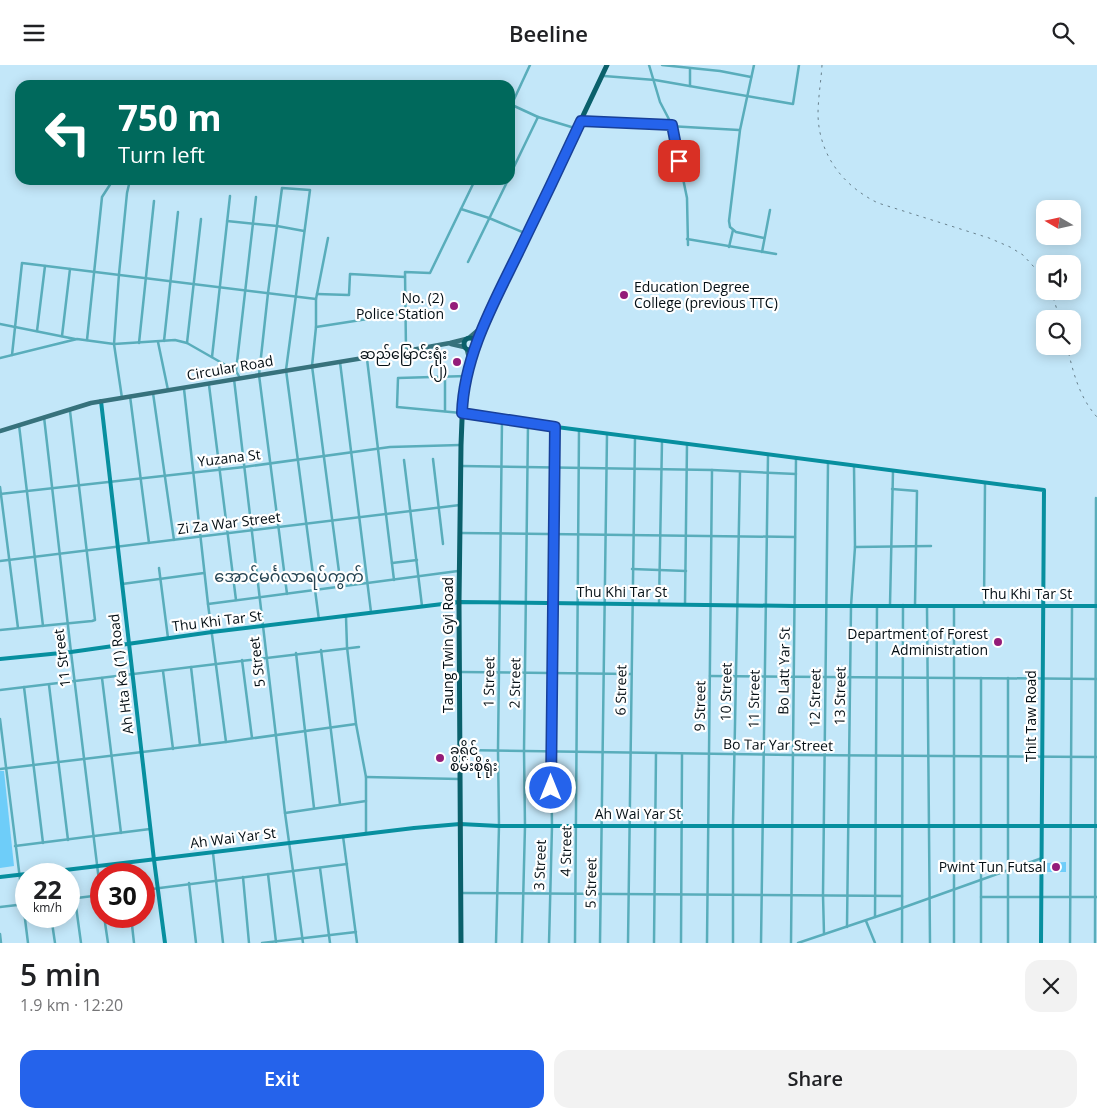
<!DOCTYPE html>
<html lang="en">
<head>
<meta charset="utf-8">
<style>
  body { margin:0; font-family:"Open Sans","Noto Sans Myanmar",sans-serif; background:#f2f2f2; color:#202124; height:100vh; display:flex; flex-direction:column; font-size:19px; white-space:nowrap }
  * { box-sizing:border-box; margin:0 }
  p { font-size:16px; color:#757577 }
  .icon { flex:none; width:28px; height:28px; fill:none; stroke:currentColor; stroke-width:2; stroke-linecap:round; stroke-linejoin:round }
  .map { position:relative; height:878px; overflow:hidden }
  .side { display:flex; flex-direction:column; background:#fff; flex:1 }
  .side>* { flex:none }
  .banner { position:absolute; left:15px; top:15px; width:500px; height:105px; border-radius:15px; box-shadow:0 2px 12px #0003; background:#00695c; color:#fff; overflow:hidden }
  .needle { width:32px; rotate:279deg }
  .buttons { position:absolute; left:1036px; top:135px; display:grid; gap:10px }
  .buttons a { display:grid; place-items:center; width:45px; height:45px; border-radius:10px; background:#fff; box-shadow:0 2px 12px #0003; font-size:25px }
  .speed { position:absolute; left:15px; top:798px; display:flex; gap:10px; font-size:25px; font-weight:700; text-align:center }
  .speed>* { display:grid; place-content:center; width:65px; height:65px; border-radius:50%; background:#fff; box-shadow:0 2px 12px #0003; line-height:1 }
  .speed small { font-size:12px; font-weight:400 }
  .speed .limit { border:8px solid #d22; background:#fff; color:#111 }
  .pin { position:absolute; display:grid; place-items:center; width:42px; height:42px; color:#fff; margin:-21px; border-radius:10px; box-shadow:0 2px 8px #0006 }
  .me { position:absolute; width:55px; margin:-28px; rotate:0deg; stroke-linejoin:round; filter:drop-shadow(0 0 4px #0008) }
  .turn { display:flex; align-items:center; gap:18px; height:105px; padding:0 20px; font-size:22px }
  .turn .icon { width:65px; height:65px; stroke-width:2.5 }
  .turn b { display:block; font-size:35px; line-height:42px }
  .round { display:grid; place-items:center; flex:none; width:52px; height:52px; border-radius:15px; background:#f2f2f2 }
  .overview { display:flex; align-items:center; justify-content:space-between; height:85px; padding:0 20px }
  h1 { font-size:30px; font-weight:600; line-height:38px }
  .primary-button { display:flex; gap:10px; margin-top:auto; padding:10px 20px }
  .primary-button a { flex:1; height:58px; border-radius:15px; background:#2563eb; color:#fff; font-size:20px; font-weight:600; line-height:58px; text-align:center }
  .primary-button a+a { background:#f2f2f2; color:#202124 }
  header { display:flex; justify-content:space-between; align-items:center; height:65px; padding:0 20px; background:#fff; font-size:22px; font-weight:600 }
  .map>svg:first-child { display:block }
  .green { fill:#6ecdf9 }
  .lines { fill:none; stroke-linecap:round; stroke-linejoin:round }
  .street { stroke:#59adbb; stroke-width:2.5 }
  .secondary { stroke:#078f9f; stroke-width:4 }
  .primary { stroke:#37727c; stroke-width:4.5 }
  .highway { stroke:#0a606b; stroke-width:5 }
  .rail { stroke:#68808c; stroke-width:1; stroke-dasharray:2.5 5; stroke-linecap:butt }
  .route-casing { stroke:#184099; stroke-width:12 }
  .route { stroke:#2563eb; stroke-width:9 }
  .poi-dot { fill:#941c79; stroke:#fff; stroke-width:2 }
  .labels { text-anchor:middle; stroke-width:4.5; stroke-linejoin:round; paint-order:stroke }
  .poi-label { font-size:14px; fill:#030e14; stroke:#fff; text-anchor:end }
  .street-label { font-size:14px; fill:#030e14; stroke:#fff }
  .quarter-label { font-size:16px; fill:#244352; stroke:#fff }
</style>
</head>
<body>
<header><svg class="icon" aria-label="menu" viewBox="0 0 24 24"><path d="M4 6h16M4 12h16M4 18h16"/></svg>Beeline<svg class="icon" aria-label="search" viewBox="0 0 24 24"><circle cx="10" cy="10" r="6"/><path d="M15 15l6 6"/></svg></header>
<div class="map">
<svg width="1097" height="878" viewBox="0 0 1097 878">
  <rect width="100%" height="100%" fill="#c3e7f9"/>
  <g class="green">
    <path d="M 0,706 L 4,706 L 14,801 L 0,803 Z"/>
    <path d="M 1066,797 L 1066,807 L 1046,807 L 1046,798 Z"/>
  </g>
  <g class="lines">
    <g class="street">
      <path d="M 649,0 L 660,37 L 672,60 L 687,133 L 688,180"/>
      <path d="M 662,0 L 720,6 L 751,12"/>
      <path d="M 754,0 L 740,65 L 729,156 L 730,162 L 736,167 L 764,173"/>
      <path d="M 690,4 L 690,21"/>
      <path d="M 604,11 L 655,15 L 793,39 L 799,0"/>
      <path d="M 512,40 L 538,52"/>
      <path d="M 510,43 L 530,0"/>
      <path d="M 581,56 L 739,65"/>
      <path d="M 510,110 L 538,52 L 578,64"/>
      <path d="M 461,144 L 489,153 L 527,169"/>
      <path d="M 227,156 L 277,161 L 304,166"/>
      <path d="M 328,173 L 316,234 L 316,262 L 312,301 L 341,522"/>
      <path d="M 687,174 L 776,189"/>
      <path d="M 729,182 L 733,165"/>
      <path d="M 762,187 L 770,145"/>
      <path d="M 468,197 L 508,115"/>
      <path d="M 317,229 L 349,230 L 350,209 L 405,212"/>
      <path d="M 0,259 L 75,274"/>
      <path d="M 316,262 L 406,248"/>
      <path d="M 37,266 L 45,201"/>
      <path d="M 62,271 L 70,204"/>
      <path d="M 87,275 L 102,132 L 113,115"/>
      <path d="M 164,276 L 178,147"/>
      <path d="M 158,277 L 168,325"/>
      <path d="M 139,278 L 154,136"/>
      <path d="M 187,278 L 201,154"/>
      <path d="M 406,286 L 405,207 L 430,208 L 475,115"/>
      <path d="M 12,290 L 22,198 L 316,234"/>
      <path d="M 212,292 L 230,131"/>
      <path d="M 0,293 L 77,274 L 114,279 L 175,275 L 187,278 L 236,306"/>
      <path d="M 367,294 L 394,515"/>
      <path d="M 340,297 L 371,547"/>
      <path d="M 240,313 L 236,306 L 256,132"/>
      <path d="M 234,314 L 285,748 L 303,878"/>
      <path d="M 209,320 L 236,535"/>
      <path d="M 184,324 L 208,539 L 226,677"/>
      <path d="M 153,328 L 174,475"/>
      <path d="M 130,331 L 149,478"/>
      <path d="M 122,333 L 114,279 L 119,209 L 127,128 L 130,115"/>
      <path d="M 445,346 L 445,312"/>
      <path d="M 461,348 L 397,342 L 398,313 L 467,311"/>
      <path d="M 44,352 L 71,587 L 101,832"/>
      <path d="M 19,360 L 43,561"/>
      <path d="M 433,394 L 443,479"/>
      <path d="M 404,395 L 422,541"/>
      <path d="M 461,401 L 712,405 L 796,409"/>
      <path d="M 0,422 L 18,563"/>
      <path d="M 892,424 L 917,426 L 915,540"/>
      <path d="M 0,429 L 244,402 L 390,382 L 460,380"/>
      <path d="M 460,468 L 795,472"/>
      <path d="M 855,482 L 931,481"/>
      <path d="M 0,496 L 460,440"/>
      <path d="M 392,498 L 417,495"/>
      <path d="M 159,503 L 168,573"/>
      <path d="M 632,504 L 686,506"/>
      <path d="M 122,519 L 204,508"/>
      <path d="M 287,529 L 259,310 L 268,228 L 282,123 L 310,125 L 286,305 L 319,555"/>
      <path d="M 208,539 L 458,506"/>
      <path d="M 659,539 L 662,376"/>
      <path d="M 685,539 L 687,379"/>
      <path d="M 890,540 L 893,406"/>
      <path d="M 984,540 L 985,418"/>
      <path d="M 927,542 L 930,878"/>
      <path d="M 954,542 L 954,878"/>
      <path d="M 346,552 L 347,582 L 356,659 L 366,712 L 366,768"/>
      <path d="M 0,565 L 92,556 L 95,555 L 70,346"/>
      <path d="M 321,585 L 340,739"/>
      <path d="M 296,588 L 314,743"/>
      <path d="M 242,595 L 252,673"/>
      <path d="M 191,602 L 200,680"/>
      <path d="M 163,606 L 173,684"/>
      <path d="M 460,607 L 631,609"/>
      <path d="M 710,611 L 1097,614"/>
      <path d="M 102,613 L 121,768"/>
      <path d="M 981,613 L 981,878"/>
      <path d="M 49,620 L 68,775"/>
      <path d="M 24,622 L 43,778"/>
      <path d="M 0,625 L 359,582"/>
      <path d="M 0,654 L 28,878"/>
      <path d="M 461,685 L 793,690 L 1097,692"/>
      <path d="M 0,704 L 226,677 L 356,659"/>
      <path d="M 366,712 L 459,714"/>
      <path d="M 285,748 L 366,736"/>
      <path d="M 343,771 L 357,878"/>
      <path d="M 15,781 L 150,764"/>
      <path d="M 213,788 L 223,878"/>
      <path d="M 320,803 L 330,878"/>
      <path d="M 268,809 L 276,877"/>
      <path d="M 243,812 L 249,878"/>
      <path d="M 189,818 L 196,878"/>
      <path d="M 144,825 L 347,799"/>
      <path d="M 461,828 L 902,831"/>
      <path d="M 981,832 L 1097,832"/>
      <path d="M 69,834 L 101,830"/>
      <path d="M 75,834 L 81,878"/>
      <path d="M 0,842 L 26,839"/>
      <path d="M 51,851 L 55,878"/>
      <path d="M 104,851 L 108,878"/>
      <path d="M 131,851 L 134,878"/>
      <path d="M 875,852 L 877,541"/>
      <path d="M 866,856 L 875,878"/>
      <path d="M 847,862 L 851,541 L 855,482 L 854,401"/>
      <path d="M 0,869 L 1,878"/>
      <path d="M 824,869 L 823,830 L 828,398"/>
      <path d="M 262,878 L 356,867"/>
      <path d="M 496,878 L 499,761 L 498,685 L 502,355"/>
      <path d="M 522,878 L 525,761 L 524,686 L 528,359"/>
      <path d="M 549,878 L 552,761 L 551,686 L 555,362"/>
      <path d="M 575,878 L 579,365"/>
      <path d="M 600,878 L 607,369"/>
      <path d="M 628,878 L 635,372"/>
      <path d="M 654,878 L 656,688"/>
      <path d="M 681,878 L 682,689"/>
      <path d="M 707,878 L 712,405"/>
      <path d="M 733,878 L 733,760 L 740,407"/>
      <path d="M 761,878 L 768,390"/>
      <path d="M 791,878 L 796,393"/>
      <path d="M 798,878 L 902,843 L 1042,793"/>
      <path d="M 902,878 L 903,540"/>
      <path d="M 1008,878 L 1008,613"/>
      <path d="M 1070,878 L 1072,541"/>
      <path d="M 1095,878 L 1096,433"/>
    </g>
    <g class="secondary">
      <path d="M 101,336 L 154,795 L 165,878"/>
      <path d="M 462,348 L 502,355 L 1044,425 L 1041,878"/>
      <path d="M 0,594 L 71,587 L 212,567 L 459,537 L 794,541 L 1097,541"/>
      <path d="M 32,809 L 414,763 L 460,759 L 499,761 L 1097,761"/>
      <path d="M 0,812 L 26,809"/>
    </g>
    <g class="primary">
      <path d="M 470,272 L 483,261"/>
      <path d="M 451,279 L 464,282"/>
      <path d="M 467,285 L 470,297"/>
      <path d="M 0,366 L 91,338 L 406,286 L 450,278 L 466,274"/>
    </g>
    <g class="highway">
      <circle cx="470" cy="279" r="6"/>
      <path d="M 476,279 L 501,224 L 607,0"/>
      <path d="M 461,878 L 459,537 L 461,380 L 463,330 L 475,283"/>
    </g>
    <g class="rail">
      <path d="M 822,0 C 821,17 818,33 818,50 C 819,90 843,121 878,138 L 989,173 L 1010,182 L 1023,190 L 1045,214"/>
      <path d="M 1051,226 L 1060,254"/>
      <path d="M 1067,281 C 1073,307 1079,332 1097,352"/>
    </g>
  </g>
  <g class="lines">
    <g class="route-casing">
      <path id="route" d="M 551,723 L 555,362 L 462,348 C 464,289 495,236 520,184 C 541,141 561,99 581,56 L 672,60 L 679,96"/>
    </g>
    <use href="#route" class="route"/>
  </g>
  <g class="poi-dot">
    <circle cx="624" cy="230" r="5"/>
    <circle cx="454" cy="241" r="5"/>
    <circle cx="457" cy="297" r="5"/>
    <circle cx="998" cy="577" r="5"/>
    <circle cx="440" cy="693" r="5"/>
    <circle cx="1056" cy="802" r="5"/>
  </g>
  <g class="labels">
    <g class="poi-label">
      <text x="634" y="227" text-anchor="start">Education Degree<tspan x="634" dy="16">College (previous TTC)</tspan></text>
      <text x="444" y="238">No. (2)<tspan x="444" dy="16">Police Station</tspan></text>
      <text x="447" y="294">ဆည်မြောင်းရုံး<tspan x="447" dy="16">(၂)</tspan></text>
      <text x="988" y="574">Department of Forest<tspan x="988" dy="16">Administration</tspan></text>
      <text x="450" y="690" text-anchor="start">ခရိုင်<tspan x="450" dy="16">စိမ်းစိုရုံး</tspan></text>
      <text x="1046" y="807">Pwint Tun Futsal</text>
    </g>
    <g class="street-label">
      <text transform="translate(230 303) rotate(-10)" y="5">Circular Road</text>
      <text transform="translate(229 393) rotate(-7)" y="5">Yuzana St</text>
      <text transform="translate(229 458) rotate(-7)" y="5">Zi Za War Street</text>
      <text x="622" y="532">Thu Khi Tar St</text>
      <text x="1027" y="534">Thu Khi Tar St</text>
      <text transform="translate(217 556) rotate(-7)" y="5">Thu Khi Tar St</text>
      <text transform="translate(448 580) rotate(-90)" y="5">Taung Twin Gyi Road</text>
      <text transform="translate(62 593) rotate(-97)" y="5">11 Street</text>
      <text transform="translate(257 597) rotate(-97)" y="5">5 Street</text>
      <text transform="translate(784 606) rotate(-89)" y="5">Bo Latt Yar St</text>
      <text transform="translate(121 609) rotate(-97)" y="5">Ah Hta Ka (1) Road</text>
      <text transform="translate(489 617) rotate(-89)" y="5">1 Street</text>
      <text transform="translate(515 618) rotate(-89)" y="5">2 Street</text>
      <text transform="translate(621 625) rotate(-89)" y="5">6 Street</text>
      <text transform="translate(726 627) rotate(-89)" y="5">10 Street</text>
      <text transform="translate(840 631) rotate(-89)" y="5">13 Street</text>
      <text transform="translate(815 633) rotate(-89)" y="5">12 Street</text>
      <text transform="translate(754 634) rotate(-89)" y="5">11 Street</text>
      <text transform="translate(700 641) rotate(-89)" y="5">9 Street</text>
      <text transform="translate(1031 651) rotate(-90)" y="5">Thit Taw Road</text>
      <text transform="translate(778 680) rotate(1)" y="5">Bo Tar Yar Street</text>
      <text x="638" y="754">Ah Wai Yar St</text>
      <text transform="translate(233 773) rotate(-7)" y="5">Ah Wai Yar St</text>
      <text transform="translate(566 786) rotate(-89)" y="5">4 Street</text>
      <text transform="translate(540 800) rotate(-88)" y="5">3 Street</text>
      <text transform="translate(591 818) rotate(-89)" y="5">5 Street</text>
    </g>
    <g class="quarter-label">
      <text x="289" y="517">အောင်မင်္ဂလာရပ်ကွက်</text>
    </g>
  </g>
</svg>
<div class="buttons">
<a><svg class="needle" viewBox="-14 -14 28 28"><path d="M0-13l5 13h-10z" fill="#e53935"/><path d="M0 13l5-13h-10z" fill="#757577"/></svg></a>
<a><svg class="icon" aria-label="sound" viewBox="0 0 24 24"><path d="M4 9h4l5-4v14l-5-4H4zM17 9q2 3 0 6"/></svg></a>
<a><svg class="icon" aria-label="search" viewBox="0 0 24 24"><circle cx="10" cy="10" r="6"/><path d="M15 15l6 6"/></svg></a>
</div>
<div class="speed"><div>22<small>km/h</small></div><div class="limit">30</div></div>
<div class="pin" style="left:679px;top:96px;background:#d93025"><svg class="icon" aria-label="arrive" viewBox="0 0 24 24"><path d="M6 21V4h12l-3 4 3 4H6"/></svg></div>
<svg class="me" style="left:551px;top:723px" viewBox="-20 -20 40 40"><circle r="17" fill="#2563eb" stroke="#fff" stroke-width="3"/><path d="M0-11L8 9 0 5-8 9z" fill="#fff"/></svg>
<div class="banner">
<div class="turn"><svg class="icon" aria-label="left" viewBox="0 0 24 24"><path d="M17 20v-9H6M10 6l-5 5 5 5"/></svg><div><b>750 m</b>Turn left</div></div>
</div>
</div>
<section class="side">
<div class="overview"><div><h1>5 min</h1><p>1.9 km · 12:20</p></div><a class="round"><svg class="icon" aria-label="close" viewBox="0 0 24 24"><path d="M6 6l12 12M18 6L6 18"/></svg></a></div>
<div class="primary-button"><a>Exit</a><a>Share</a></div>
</section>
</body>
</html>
